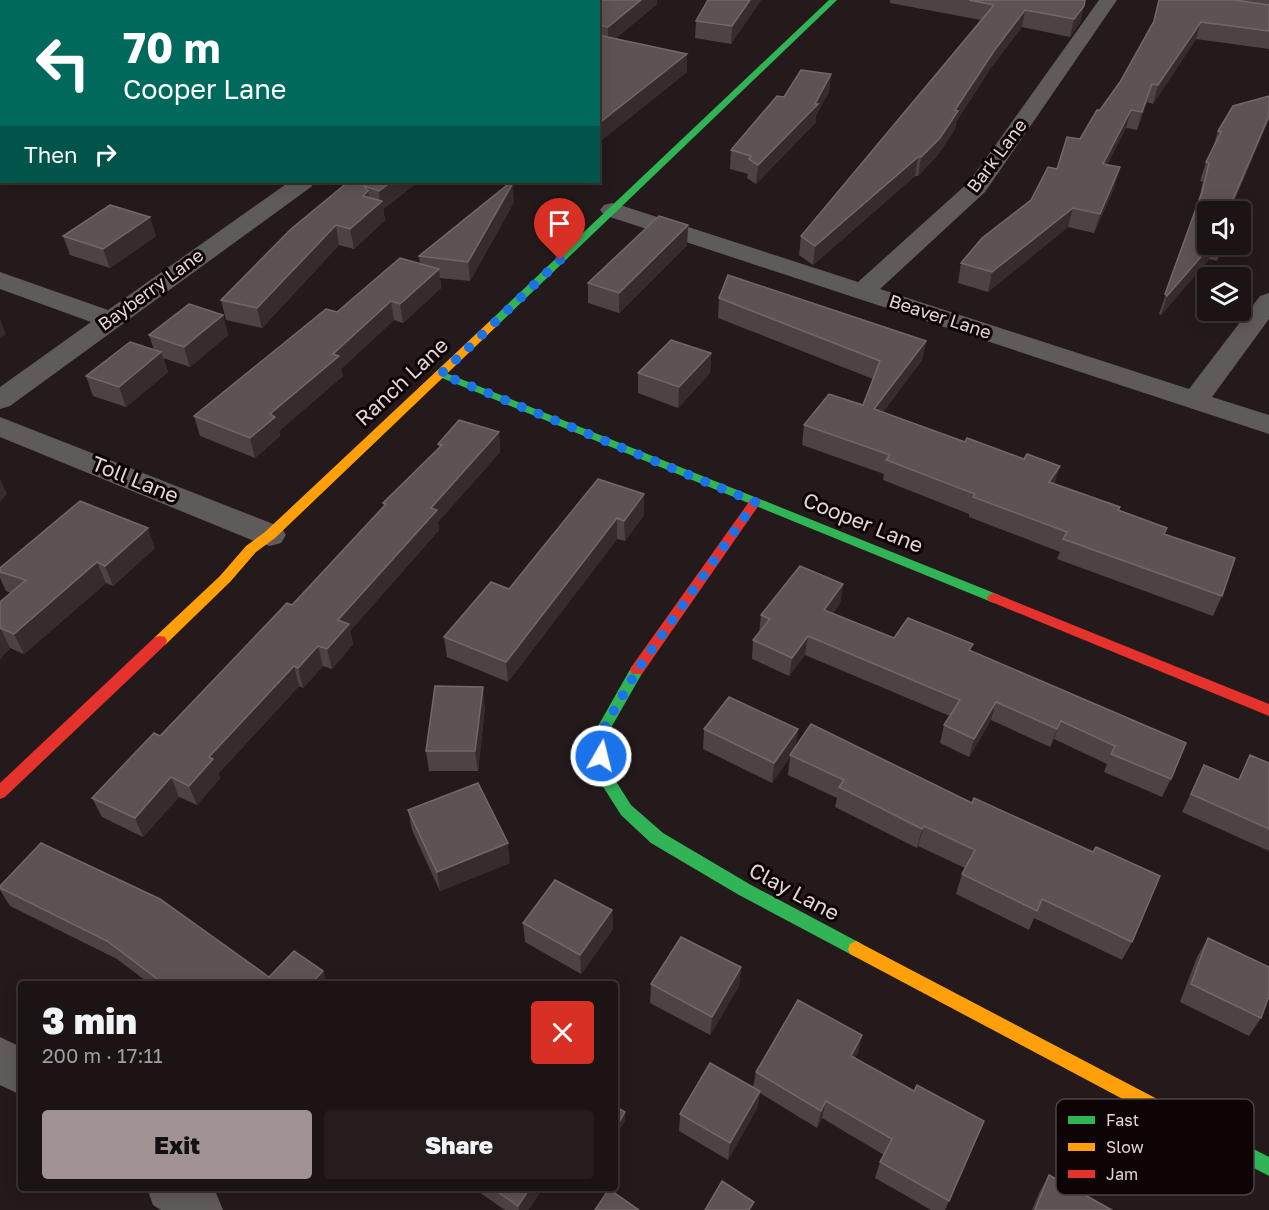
<!DOCTYPE html>
<html lang="en">
<head>
<meta charset="utf-8">
<style>
  body { margin:0; font-family:"Golos Text",sans-serif; background:#251d1d; color:#f1f3f6; height:100vh; display:flex; flex-direction:column; font-size:22px; white-space:nowrap }
  * { box-sizing:border-box; margin:0 }
  p { font-size:20px; color:#a09ea0 }
  .icon { flex:none; width:33px; height:33px; fill:none; stroke:currentColor; stroke-width:2; stroke-linecap:round; stroke-linejoin:round }
  .map { position:relative; flex:1; overflow:hidden }
  .drawer { position:absolute; left:18px; top:981px; width:600px; height:210px; display:flex; flex-direction:column; background:#1c1414; border-radius:6px; box-shadow:0 3px 15px #0003,0 0 0 2px #3a3334 }
  .drawer>* { flex:none }
  .guide { position:absolute; left:0px; top:0px; width:600px; height:183px; box-shadow:0 3px 15px #0003,0 0 0 2px #3a3334; background:#00695c; color:#fff; overflow:hidden }
  .controls { position:absolute; left:1197px; top:201px; display:grid; gap:12px }
  .controls a { display:grid; place-items:center; width:54px; height:54px; border-radius:6px; background:#1c1414; box-shadow:0 3px 15px #0003,0 0 0 2px #3a3334; font-size:30px }
  .pin { position:absolute; display:grid; place-items:center; width:51px; height:51px; color:#fff; margin:-62px -26px; border-radius:50% 50% 50% 0; rotate:-45deg; box-shadow:0 0 6px #0007 }
  .pin .icon { rotate:45deg }
  .me { position:absolute; width:66px; margin:-33px; rotate:8deg; stroke-linejoin:round; filter:drop-shadow(0 0 4px #0008) }
  .turn { display:flex; align-items:center; gap:21px; height:126px; padding:0 24px; font-size:27px }
  .turn .icon { width:78px; height:78px; stroke-width:2.5 }
  .turn b { display:block; font-size:42px; line-height:51px }
  .then { display:flex; align-items:center; height:57px; padding:0 24px; background:#0003; gap:12px; font-size:22px }
  .round { display:grid; place-items:center; flex:none; width:63px; height:63px; border-radius:6px; background:#251d1d }
  .headline { display:flex; align-items:center; justify-content:space-between; height:102px; padding:0 24px }
  h1 { font-size:36px; font-weight:800; line-height:45px }
  .primary-button { display:flex; gap:12px; margin-top:auto; padding:12px 24px }
  .primary-button a { flex:1; height:69px; border-radius:6px; background:#a19394; color:#111; font-size:24px; font-weight:800; line-height:69px; text-align:center }
  .primary-button a+a { background:#251d1d; color:#f1f3f6 }
  .map>svg:first-child { display:block }
  .lines { fill:none; stroke-linecap:round; stroke-linejoin:round }
  .street { fill:#605b5b; fill-rule:evenodd }
  .fast { fill:#30b455; fill-rule:evenodd }
  .slow { fill:#ff9f0a; fill-rule:evenodd }
  .jam { fill:#e5322d; fill-rule:evenodd }
  .wall { fill:#4d4343 }
  .shaded-wall { fill:#362c2c }
  .building { fill:#5e5353; stroke:#736767; stroke-width:1.5 }
  .route { stroke:#1a73e8; stroke-width:10; stroke-dasharray:0 18 }
  .labels { text-anchor:middle; stroke-width:6; stroke-linejoin:round; paint-order:stroke }
  .far-street-label { font-size:18px; fill:#e4d4d5; stroke:#0c0405 }
  .street-label { font-size:21px; fill:#e4d4d5; stroke:#0c0405 }
  .key { fill:#0c0405; stroke:#4d4243; stroke-width:1.5 }
  .key-label { font-size:16px; fill:#e4d4d5 }
</style>
</head>
<body>
<div class="map">
<svg width="1269" height="1210" viewBox="0 0 1269 1210">
  <rect width="100%" height="100%" fill="#251a1b"/>
  <g class="lines">
    <g class="street">
      <path d="M 547,0 L 566,0 L 546,2 Z"/>
      <path d="M 1099,0 L 1117,0 L 985,192 L 880,289 L 1189,389 L 1260,296 L 1269,293 L 1269,319 L 1212,397 L 1269,415 L 1269,434 L 604,215 L 600,210 L 604,205 L 612,203 L 620,205 L 858,282 L 969,182 Z"/>
      <path d="M 2,145 L 2,159 L 0,160 L 0,146 Z"/>
      <path d="M 289,182 L 315,182 L 311,187 L 10,406 L 0,409 L 0,387 L 91,322 L 0,289 L 0,272 L 108,310 Z"/>
      <path d="M 0,417 L 281,527 L 286,535 L 281,543 L 270,546 L 259,543 L 0,437 Z"/>
      <path d="M 0,1037 L 21,1047 L 21,1095 L 0,1085 Z"/>
      <path d="M 147,1188 L 209,1188 L 216,1193 L 223,1210 L 161,1210 L 153,1205 Z"/>
    </g>
    <g class="fast">
      <path d="M 829,0 L 837,0 L 500,323 L 492,323 L 492,319 Z"/>
      <path d="M 441,371 L 999,595 L 1001,598 L 994,603 L 989,601 L 437,376 L 437,372 Z"/>
      <path d="M 637,665 L 642,666 L 644,670 L 612,726 L 608,757 L 617,783 L 631,805 L 663,833 L 751,885 L 862,944 L 864,949 L 862,954 L 856,957 L 850,954 L 739,895 L 651,843 L 621,815 L 602,785 L 594,757 L 598,726 L 632,666 Z"/>
      <path d="M 1155,1098 L 1269,1157 L 1269,1176 L 1149,1113 L 1146,1107 L 1149,1101 Z"/>
    </g>
    <g class="slow">
      <path d="M 496,318 L 500,319 L 500,323 L 275,538 L 256,552 L 230,582 L 165,645 L 155,645 L 153,641 L 155,637 L 220,576 L 246,546 L 265,532 L 492,319 Z"/>
      <path d="M 856,941 L 1161,1101 L 1164,1107 L 1161,1113 L 1155,1116 L 1149,1113 L 850,954 L 848,949 L 850,944 Z"/>
    </g>
    <g class="jam">
      <path d="M 755,498 L 759,499 L 761,502 L 759,505 L 642,674 L 632,674 L 630,670 L 632,666 L 751,499 Z"/>
      <path d="M 994,593 L 1269,704 L 1269,716 L 989,601 L 987,598 L 989,595 Z"/>
      <path d="M 160,636 L 165,637 L 167,641 L 165,645 L 5,797 L 0,799 L 0,783 L 155,637 Z"/>
    </g>
  </g>
  <g class="wall">
    <path d="M 301,0 L 495,0 L 494,2 L 298,2 Z"/>
    <path d="M 591,0 L 657,0 L 657,4 L 615,39 L 687,54 L 687,72 L 598,143 L 598,2 Z"/>
    <path d="M 708,0 L 761,0 L 731,44 L 695,38 L 696,21 Z"/>
    <path d="M 890,0 L 1085,0 L 1080,23 L 1070,37 L 1022,27 L 990,69 L 956,122 L 955,129 L 937,156 L 918,176 L 915,176 L 813,265 L 799,255 L 801,236 L 981,20 L 890,3 Z"/>
    <path d="M 1159,0 L 1269,0 L 1269,49 L 1196,39 L 1153,104 L 1147,102 L 1137,130 L 1126,128 L 1107,165 L 1115,186 L 1094,233 L 1068,227 L 988,292 L 958,283 L 961,263 L 1031,200 L 1080,139 L 1120,82 L 1153,22 Z"/>
    <path d="M 831,74 L 829,92 L 816,115 L 816,122 L 756,184 L 747,178 L 748,174 L 730,169 L 731,150 L 784,97 Z"/>
    <path d="M 1269,96 L 1269,119 L 1230,211 L 1208,244 L 1223,244 L 1217,261 L 1209,259 L 1161,315 L 1159,314 L 1197,206 L 1203,182 L 1200,181 L 1206,162 L 1212,150 L 1218,131 Z"/>
    <path d="M 343,182 L 418,182 L 383,209 L 385,220 L 354,249 L 339,245 L 262,328 L 226,320 L 221,300 L 344,185 Z"/>
    <path d="M 514,202 L 470,281 L 440,278 L 441,288 L 403,323 L 394,320 L 341,369 L 343,376 L 279,431 L 280,436 L 255,458 L 200,436 L 194,416 L 337,312 L 420,264 L 419,256 Z"/>
    <path d="M 688,225 L 687,245 L 619,313 L 588,303 L 588,283 Z"/>
    <path d="M 63,236 L 156,236 L 110,268 L 70,255 Z"/>
    <path d="M 719,298 L 926,341 L 922,360 L 883,412 L 1119,510 L 1164,535 L 1222,596 L 1213,616 L 1057,559 L 1060,552 L 969,517 L 969,514 L 883,480 L 884,474 L 802,445 L 804,425 L 863,405 L 873,379 L 718,318 Z"/>
    <path d="M 223,315 L 228,335 L 190,367 L 163,358 L 168,372 L 126,407 L 93,396 L 86,376 L 154,350 L 149,335 Z"/>
    <path d="M 711,353 L 710,373 L 678,408 L 638,393 L 638,373 Z"/>
    <path d="M 499,432 L 500,452 L 438,522 L 439,530 L 350,631 L 353,644 L 332,669 L 323,666 L 303,688 L 299,686 L 218,774 L 220,778 L 197,805 L 179,797 L 143,837 L 102,817 L 92,798 L 160,736 L 292,605 L 384,507 L 383,503 L 439,448 L 438,444 Z"/>
    <path d="M 598,479 L 644,515 L 625,541 L 617,539 L 508,682 L 447,657 L 444,637 L 509,589 Z"/>
    <path d="M 155,548 L 113,586 L 106,583 L 24,654 L 10,648 L 0,659 L 0,602 L 11,593 L 6,591 L 0,578 L 0,568 Z"/>
    <path d="M 843,584 L 840,603 L 833,613 L 894,638 L 971,651 L 1171,779 L 1162,797 L 1104,772 L 1107,764 L 1054,739 L 1050,747 L 991,720 L 969,757 L 940,743 L 944,725 L 950,716 L 805,655 L 789,676 L 752,659 L 753,640 L 759,633 L 761,615 Z"/>
    <path d="M 485,707 L 478,771 L 429,771 L 426,751 Z"/>
    <path d="M 704,729 L 798,729 L 795,747 L 1132,942 L 1122,960 L 1034,918 L 1029,930 L 956,894 L 962,874 L 965,868 L 918,846 L 917,848 L 835,807 L 837,798 L 788,775 L 790,757 L 772,783 L 703,749 Z"/>
    <path d="M 1250,755 L 1269,763 L 1269,851 L 1182,812 L 1204,765 L 1238,780 Z"/>
    <path d="M 408,810 L 510,863 L 440,891 L 412,830 Z"/>
    <path d="M 0,886 L 269,977 L 323,971 L 327,984 L 150,984 L 117,959 L 10,906 L 0,890 Z"/>
    <path d="M 612,910 L 613,929 L 581,974 L 525,942 L 523,923 Z"/>
    <path d="M 1208,938 L 1261,1018 L 1249,1036 L 1180,1002 L 1197,957 Z"/>
    <path d="M 741,967 L 739,986 L 710,1035 L 650,1003 L 651,984 Z"/>
    <path d="M 862,1035 L 858,1053 L 855,1058 L 914,1091 L 984,1121 L 945,1210 L 931,1210 L 875,1178 L 880,1162 L 884,1155 L 822,1118 L 817,1128 L 760,1093 L 757,1108 L 728,1160 L 679,1131 L 680,1114 L 753,1087 L 756,1072 Z"/>
    <path d="M 1049,1175 L 1112,1210 L 1032,1210 L 1040,1191 Z"/>
    <path d="M 473,1188 L 543,1188 L 528,1210 L 505,1210 Z"/>
  </g>
  <g class="shaded-wall">
    <path d="M 166,0 L 203,0 L 200,2 L 164,2 Z"/>
    <path d="M 473,0 L 495,0 L 494,2 L 473,2 Z"/>
    <path d="M 641,0 L 657,0 L 657,4 L 608,45 L 608,27 Z"/>
    <path d="M 750,0 L 761,0 L 731,44 L 732,26 Z"/>
    <path d="M 1084,6 L 1080,23 L 1070,37 L 1074,19 Z"/>
    <path d="M 1025,10 L 1022,27 L 990,69 L 956,122 L 955,129 L 937,156 L 918,176 L 921,157 L 955,110 L 994,51 Z"/>
    <path d="M 1201,22 L 1196,39 L 1153,104 L 1158,85 Z"/>
    <path d="M 687,54 L 687,72 L 598,143 L 598,124 Z"/>
    <path d="M 831,74 L 829,92 L 816,115 L 816,122 L 756,184 L 758,165 L 815,104 Z"/>
    <path d="M 1152,84 L 1147,102 L 1137,130 L 1142,112 Z"/>
    <path d="M 2,99 L 2,120 L 0,121 L 0,100 Z"/>
    <path d="M 1131,110 L 1126,128 L 1098,183 L 1103,164 Z"/>
    <path d="M 1269,116 L 1269,119 L 1229,212 L 1228,212 Z"/>
    <path d="M 918,157 L 915,176 L 813,265 L 815,246 Z"/>
    <path d="M 1120,167 L 1115,186 L 1094,233 L 1100,214 Z"/>
    <path d="M 391,182 L 418,182 L 383,209 L 385,220 L 354,249 L 350,229 L 363,196 L 368,191 L 371,210 L 380,203 L 379,191 Z"/>
    <path d="M 513,183 L 514,202 L 470,281 L 468,262 Z"/>
    <path d="M 1073,208 L 1068,227 L 988,292 L 992,272 Z"/>
    <path d="M 150,217 L 156,236 L 110,268 L 103,249 Z"/>
    <path d="M 336,225 L 339,245 L 262,328 L 257,308 Z"/>
    <path d="M 688,225 L 687,245 L 619,313 L 619,293 Z"/>
    <path d="M 1212,244 L 1214,244 L 1209,259 L 1161,315 L 1167,296 Z"/>
    <path d="M 439,269 L 441,288 L 403,323 L 400,304 Z"/>
    <path d="M 391,301 L 394,320 L 341,369 L 343,376 L 279,431 L 280,436 L 255,458 L 250,438 L 270,414 L 333,354 Z"/>
    <path d="M 223,315 L 228,335 L 190,367 L 184,347 Z"/>
    <path d="M 0,319 L 6,334 L 0,338 Z"/>
    <path d="M 926,341 L 922,360 L 871,428 L 874,409 Z"/>
    <path d="M 161,352 L 168,372 L 126,407 L 119,387 Z"/>
    <path d="M 711,353 L 710,373 L 678,408 L 679,387 Z"/>
    <path d="M 499,432 L 500,452 L 438,522 L 439,530 L 350,631 L 353,644 L 332,669 L 327,649 L 338,620 L 431,508 Z"/>
    <path d="M 1060,466 L 1054,486 L 1049,482 Z"/>
    <path d="M 0,479 L 7,494 L 0,502 Z"/>
    <path d="M 644,494 L 644,515 L 625,541 L 624,521 Z"/>
    <path d="M 617,518 L 617,539 L 508,682 L 506,662 Z"/>
    <path d="M 148,528 L 155,548 L 113,586 L 105,566 Z"/>
    <path d="M 97,562 L 106,583 L 24,654 L 14,634 Z"/>
    <path d="M 843,584 L 840,603 L 821,628 L 824,610 Z"/>
    <path d="M 0,627 L 10,648 L 0,659 Z"/>
    <path d="M 808,636 L 805,655 L 789,676 L 792,658 Z"/>
    <path d="M 318,646 L 323,666 L 303,688 L 298,668 Z"/>
    <path d="M 294,666 L 299,686 L 218,774 L 220,778 L 197,805 L 189,786 L 209,757 Z"/>
    <path d="M 483,687 L 485,707 L 478,771 L 475,751 Z"/>
    <path d="M 996,702 L 991,720 L 969,757 L 974,739 Z"/>
    <path d="M 1061,721 L 1054,739 L 1050,747 L 1057,729 Z"/>
    <path d="M 798,729 L 795,749 L 790,755 L 790,757 L 772,783 L 774,763 Z"/>
    <path d="M 171,777 L 179,797 L 143,837 L 135,818 Z"/>
    <path d="M 924,826 L 918,846 L 917,848 L 922,829 Z"/>
    <path d="M 508,843 L 510,863 L 440,891 L 437,872 Z"/>
    <path d="M 612,910 L 613,929 L 581,974 L 580,955 Z"/>
    <path d="M 741,967 L 739,986 L 710,1035 L 712,1017 Z"/>
    <path d="M 323,971 L 327,984 L 311,984 Z"/>
    <path d="M 618,1011 L 618,1020 L 615,1026 L 615,1016 Z"/>
    <path d="M 862,1035 L 858,1053 L 846,1074 L 851,1056 Z"/>
    <path d="M 760,1091 L 757,1108 L 728,1160 L 730,1143 Z"/>
    <path d="M 826,1101 L 822,1118 L 817,1128 L 821,1111 Z"/>
    <path d="M 625,1112 L 625,1121 L 615,1137 L 615,1129 Z"/>
    <path d="M 530,1188 L 543,1188 L 528,1210 L 519,1210 L 518,1206 Z"/>
  </g>
  <g class="building">
    <path d="M 8,0 L 166,0 L 164,2 L 5,2 Z"/>
    <path d="M 301,0 L 460,0 L 458,2 L 298,2 Z"/>
    <path d="M 591,0 L 641,0 L 608,27 L 598,25 L 598,2 L 589,2 Z"/>
    <path d="M 708,0 L 750,0 L 732,26 L 696,21 Z"/>
    <path d="M 969,0 L 1085,0 L 1084,6 L 1074,19 L 1025,10 L 994,51 L 955,110 L 958,111 L 940,138 L 921,157 L 918,157 L 815,246 L 801,236 L 994,5 Z"/>
    <path d="M 1159,0 L 1235,0 L 1269,5 L 1269,31 L 1201,22 L 1158,85 L 1152,84 L 1142,112 L 1131,110 L 1103,164 L 1120,167 L 1100,214 L 1073,208 L 992,272 L 961,263 L 982,238 L 1031,200 L 1048,167 L 1057,169 L 1067,137 L 1080,139 L 1097,110 L 1100,110 L 1120,82 L 1154,21 Z"/>
    <path d="M 2,3 L 2,99 L 0,100 L 0,4 Z"/>
    <path d="M 598,35 L 687,54 L 598,124 Z"/>
    <path d="M 801,70 L 831,74 L 815,104 L 818,104 L 758,165 L 749,159 L 751,156 L 731,150 L 777,96 L 784,97 Z"/>
    <path d="M 1269,96 L 1269,116 L 1228,211 L 1231,212 L 1208,212 L 1208,244 L 1212,244 L 1167,296 L 1165,294 L 1202,192 L 1209,163 L 1206,162 L 1221,132 L 1218,131 L 1233,106 Z"/>
    <path d="M 348,182 L 391,182 L 379,191 L 364,186 L 368,191 L 363,196 L 382,201 L 350,229 L 336,225 L 257,308 L 221,300 L 291,229 Z"/>
    <path d="M 511,182 L 513,183 L 468,262 L 419,256 Z"/>
    <path d="M 110,205 L 150,217 L 103,249 L 63,236 Z"/>
    <path d="M 659,216 L 688,225 L 619,293 L 588,283 Z"/>
    <path d="M 400,258 L 439,269 L 400,304 L 391,301 L 333,354 L 339,356 L 270,414 L 275,417 L 250,438 L 194,416 L 326,309 L 337,312 Z"/>
    <path d="M 728,275 L 926,341 L 874,409 L 965,442 L 967,438 L 1024,459 L 1027,454 L 1060,466 L 1049,482 L 1120,507 L 1118,510 L 1167,528 L 1164,534 L 1235,558 L 1222,596 L 1063,539 L 1067,532 L 973,497 L 975,494 L 886,460 L 890,455 L 804,425 L 829,394 L 863,405 L 880,361 L 719,298 Z"/>
    <path d="M 189,304 L 223,315 L 184,347 L 149,335 Z"/>
    <path d="M 671,340 L 711,353 L 679,387 L 638,373 Z"/>
    <path d="M 130,342 L 161,352 L 119,387 L 86,376 Z"/>
    <path d="M 459,420 L 499,432 L 431,508 L 437,510 L 338,620 L 349,624 L 327,649 L 318,646 L 298,668 L 294,666 L 209,757 L 213,759 L 189,786 L 171,777 L 135,818 L 92,798 L 154,733 L 160,736 L 287,603 L 292,605 L 386,504 L 383,503 L 442,445 L 438,444 Z"/>
    <path d="M 598,479 L 644,494 L 624,521 L 617,518 L 506,662 L 444,637 L 491,582 L 509,589 Z"/>
    <path d="M 80,501 L 148,528 L 105,566 L 97,562 L 14,634 L 0,628 L 0,602 L 26,580 L 0,572 L 0,568 Z"/>
    <path d="M 800,566 L 843,584 L 824,610 L 894,638 L 908,618 L 973,644 L 969,650 L 1186,743 L 1171,779 L 1111,754 L 1115,746 L 1061,721 L 1057,729 L 996,702 L 974,739 L 944,725 L 960,700 L 808,636 L 792,658 L 753,640 L 770,619 L 761,615 Z"/>
    <path d="M 435,686 L 483,687 L 475,751 L 426,751 Z"/>
    <path d="M 729,697 L 798,729 L 774,763 L 704,729 Z"/>
    <path d="M 811,724 L 972,803 L 974,798 L 1093,852 L 1096,847 L 1160,876 L 1132,942 L 1042,899 L 1037,911 L 962,874 L 975,850 L 924,826 L 922,829 L 839,787 L 844,780 L 790,755 Z"/>
    <path d="M 1250,755 L 1269,763 L 1269,829 L 1191,794 L 1204,765 L 1239,780 Z"/>
    <path d="M 478,783 L 508,843 L 437,872 L 408,810 Z"/>
    <path d="M 41,843 L 160,899 L 269,977 L 294,951 L 323,971 L 311,984 L 164,984 L 107,941 L 0,888 L 0,886 Z"/>
    <path d="M 555,880 L 612,910 L 580,955 L 523,923 Z"/>
    <path d="M 681,937 L 741,967 L 712,1017 L 651,984 Z"/>
    <path d="M 1208,938 L 1269,967 L 1269,996 L 1261,1018 L 1191,984 Z"/>
    <path d="M 798,1000 L 862,1035 L 851,1056 L 914,1091 L 917,1085 L 984,1121 L 949,1201 L 880,1162 L 892,1139 L 826,1101 L 821,1111 L 756,1072 Z"/>
    <path d="M 615,1009 L 618,1011 L 615,1016 Z"/>
    <path d="M 710,1063 L 760,1091 L 730,1143 L 680,1114 Z"/>
    <path d="M 615,1106 L 625,1112 L 615,1129 Z"/>
    <path d="M 1049,1175 L 1112,1210 L 1035,1210 Z"/>
    <path d="M 722,1181 L 754,1202 L 749,1210 L 705,1210 Z"/>
    <path d="M 492,1188 L 530,1188 L 518,1206 Z"/>
    <path d="M 609,1189 L 639,1210 L 595,1210 Z"/>
  </g>
  <g class="lines">
    <path class="route" d="M 560,260 L 441,374 L 755,502 L 638,669 L 605,726 L 601,756"/>
  </g>
  <g class="labels">
    <g class="far-street-label">
      <text transform="translate(997 156) rotate(-53)" y="6">Bark Lane</text>
      <text transform="translate(151 290) rotate(-36)" y="6">Bayberry Lane</text>
      <text transform="translate(940 317) rotate(18)" y="6">Beaver Lane</text>
    </g>
    <g class="street-label">
      <text transform="translate(402 382) rotate(-43)" y="7">Ranch Lane</text>
      <text transform="translate(135 480) rotate(22)" y="7">Toll Lane</text>
      <text transform="translate(863 523) rotate(22)" y="7">Cooper Lane</text>
      <text transform="translate(794 892) rotate(28)" y="7">Clay Lane</text>
    </g>
  </g>
  <rect x="1056" y="1099" width="198" height="96" rx="9" class="key"/>
  <rect x="1068" y="1116" width="27" height="8" fill="#30b455"/>
  <rect x="1068" y="1143" width="27" height="8" fill="#ff9f0a"/>
  <rect x="1068" y="1170" width="27" height="8" fill="#e5322d"/>
  <g class="key-label">
    <text x="1106" y="1126">Fast</text>
    <text x="1106" y="1153">Slow</text>
    <text x="1106" y="1180">Jam</text>
  </g>
</svg>
<div class="controls">
<a><svg class="icon" aria-label="sound" viewBox="0 0 24 24"><path d="M4 9h4l5-4v14l-5-4H4zM17 9q2 3 0 6"/></svg></a>
<a><svg class="icon" aria-label="layers" viewBox="0 0 24 24"><path d="M12 4l9 5-9 5-9-5zM3 14l9 5 9-5"/></svg></a>
</div>
<div class="pin" style="left:560px;top:260px;background:#d93025"><svg class="icon" aria-label="arrive" viewBox="0 0 24 24"><path d="M6 21V4h12l-3 4 3 4H6"/></svg></div>
<svg class="me" style="left:601px;top:756px" viewBox="-20 -20 40 40"><circle r="17" fill="#1a73e8" stroke="#fff" stroke-width="3"/><path d="M0-11L8 9 0 5-8 9z" fill="#fff"/></svg>
<div class="guide">
<div class="turn"><svg class="icon" aria-label="left" viewBox="0 0 24 24"><path d="M17 20v-9H6M10 6l-5 5 5 5"/></svg><div><b>70 m</b>Cooper Lane</div></div>
<div class="then">Then<svg class="icon" aria-label="right" viewBox="0 0 24 24"><path d="M7 20v-9h11M14 6l5 5-5 5"/></svg></div>
</div>
<section class="drawer">
<div class="headline"><div><h1>3 min</h1><p>200 m · 17:11</p></div><a class="round" style="background:#d93025;color:#fff"><svg class="icon" aria-label="close" viewBox="0 0 24 24"><path d="M6 6l12 12M18 6L6 18"/></svg></a></div>
<div class="primary-button"><a>Exit</a><a>Share</a></div>
</section>
</div>
</body>
</html>
